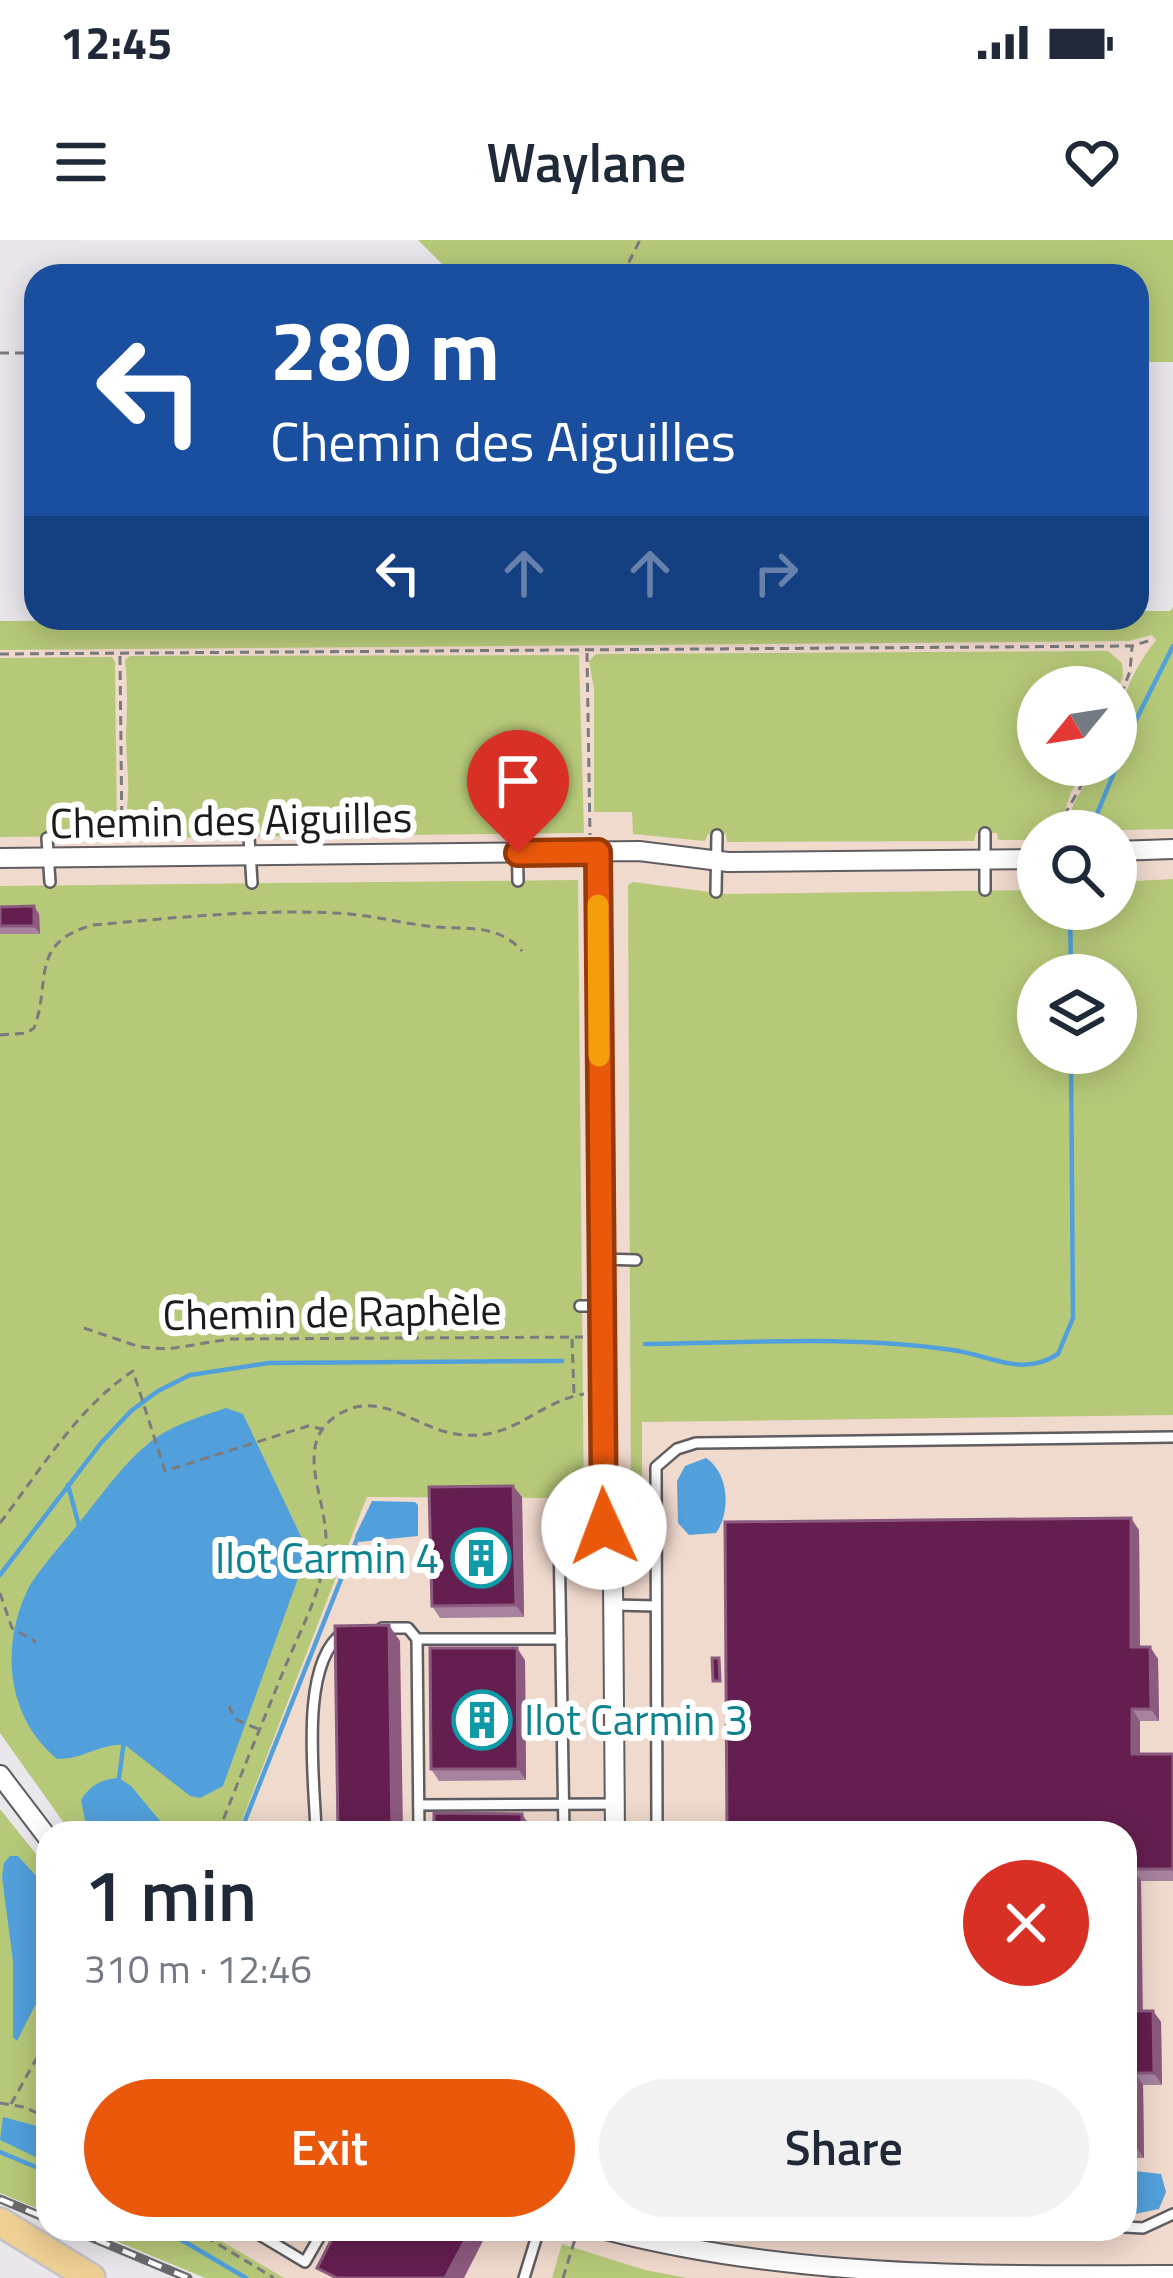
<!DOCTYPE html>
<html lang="en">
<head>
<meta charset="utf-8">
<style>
  body { margin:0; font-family:"Titillium Web",sans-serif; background:#f2f2f3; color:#1f2937; height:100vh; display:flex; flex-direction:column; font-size:45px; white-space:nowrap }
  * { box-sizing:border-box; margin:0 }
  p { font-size:39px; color:#747a83 }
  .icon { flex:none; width:66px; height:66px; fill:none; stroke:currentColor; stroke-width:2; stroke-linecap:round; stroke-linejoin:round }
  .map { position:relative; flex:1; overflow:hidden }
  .sheet { position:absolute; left:36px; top:1581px; width:1101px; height:420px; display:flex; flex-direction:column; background:#fff; border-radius:36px; box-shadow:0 6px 30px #0003 }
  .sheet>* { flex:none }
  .guide { position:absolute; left:24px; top:24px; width:1125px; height:366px; border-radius:36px; box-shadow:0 6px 30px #0003; background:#1a4fa0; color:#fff; overflow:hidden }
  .needle { width:78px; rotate:240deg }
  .fabs { position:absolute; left:1017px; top:426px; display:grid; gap:24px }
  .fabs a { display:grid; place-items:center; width:120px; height:120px; border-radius:50%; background:#fff; box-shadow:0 6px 30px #0003; font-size:60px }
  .pin { position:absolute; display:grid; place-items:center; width:102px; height:102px; color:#fff; margin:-123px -51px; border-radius:50% 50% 50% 0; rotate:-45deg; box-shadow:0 0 12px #0007 }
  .pin .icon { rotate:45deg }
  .me { position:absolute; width:132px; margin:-66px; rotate:358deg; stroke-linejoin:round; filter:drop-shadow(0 0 9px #0008) }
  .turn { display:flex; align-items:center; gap:42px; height:252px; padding:0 48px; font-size:54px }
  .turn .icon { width:156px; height:156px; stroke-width:2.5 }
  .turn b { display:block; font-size:84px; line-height:102px }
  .lanes { display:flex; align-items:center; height:114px; padding:0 48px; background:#0003; justify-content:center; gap:60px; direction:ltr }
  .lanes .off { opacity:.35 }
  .round { display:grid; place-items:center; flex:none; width:126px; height:126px; border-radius:63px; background:#f2f2f3 }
  .headline { display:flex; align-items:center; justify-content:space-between; height:204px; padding:0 48px }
  h1 { font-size:72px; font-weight:600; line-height:90px }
  .action { display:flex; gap:24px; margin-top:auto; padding:24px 48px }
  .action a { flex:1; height:138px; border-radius:72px; background:#ea580c; color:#fff; font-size:48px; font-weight:600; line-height:138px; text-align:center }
  .action a+a { background:#f2f2f3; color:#1f2937 }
  .status { display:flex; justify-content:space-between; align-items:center; height:84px; padding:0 60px; background:#fff; direction:ltr }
  .status svg { height:33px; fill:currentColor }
  header { display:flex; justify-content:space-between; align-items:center; height:156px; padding:0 48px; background:#fff; font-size:54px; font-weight:600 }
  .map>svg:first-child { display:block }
  .industrial { fill:#f0d9cd; fill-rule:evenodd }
  .green { fill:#b6c979; fill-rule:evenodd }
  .water { fill:#52a0db }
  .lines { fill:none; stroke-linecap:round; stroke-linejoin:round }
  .stream { stroke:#52a0db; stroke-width:4.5 }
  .lane-casing { stroke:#605d61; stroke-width:14 }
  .street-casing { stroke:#605d61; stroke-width:22 }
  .primary-casing { stroke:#c4c3c4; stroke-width:32 }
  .path { stroke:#7b7a7d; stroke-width:3; stroke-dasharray:9 6; stroke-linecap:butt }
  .lane { stroke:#fff; stroke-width:9 }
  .street { stroke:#fff; stroke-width:18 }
  .primary { stroke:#eecf94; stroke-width:27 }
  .rail-casing { stroke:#6c6a6d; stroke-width:9 }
  .rail { stroke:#fff; stroke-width:4.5; stroke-dasharray:14; stroke-linecap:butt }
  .wall { fill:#a7829e }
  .shaded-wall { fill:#8c5a7f }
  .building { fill:#641e50; stroke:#8c5a7f; stroke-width:3 }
  .route-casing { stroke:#983908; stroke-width:30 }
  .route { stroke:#ea580c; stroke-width:21 }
  .slow { stroke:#f59e0b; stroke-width:21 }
  .labels { text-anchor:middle; stroke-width:12; stroke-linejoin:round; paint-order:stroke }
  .street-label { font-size:42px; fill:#1b1a1c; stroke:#fff }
  .culture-label { font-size:42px; fill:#0d838f; stroke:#fff; text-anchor:end }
</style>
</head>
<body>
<div class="status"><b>12:45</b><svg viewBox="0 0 49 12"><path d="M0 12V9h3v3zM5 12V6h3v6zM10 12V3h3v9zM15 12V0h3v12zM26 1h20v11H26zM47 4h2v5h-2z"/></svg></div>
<header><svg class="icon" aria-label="menu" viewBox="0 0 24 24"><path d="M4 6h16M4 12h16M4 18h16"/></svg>Waylane<svg class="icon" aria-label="heart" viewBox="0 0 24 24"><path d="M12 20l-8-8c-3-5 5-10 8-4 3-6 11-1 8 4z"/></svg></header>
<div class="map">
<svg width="1173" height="2038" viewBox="0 0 1173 2038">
  <rect width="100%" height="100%" fill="#eae7ec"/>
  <path class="industrial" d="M 1137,371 L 1173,371 L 1173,2038 L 222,2038 L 105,1989 L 1125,1989 L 1125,1593 L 237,1593 L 367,1257 L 0,1101 L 0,381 L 1137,378 ZM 1038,447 L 1116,447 L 1116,525 L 1038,525 ZM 1038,591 L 1116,591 L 1116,669 L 1038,669 ZM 1038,735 L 1116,735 L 1116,813 L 1038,813 Z"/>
  <g class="green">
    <path d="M 418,0 L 1173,0 L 1173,122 L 1137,122 L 1137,36 L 454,36 Z"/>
    <path d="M 1173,367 L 1173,589 L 1068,591 C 1067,567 1085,545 1098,525 L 1116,525 C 1116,474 1124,441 1156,400 L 1152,395 L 1129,401 L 0,410 L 0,381 L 1137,378 L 1137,371 L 1170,371 Z"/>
    <path d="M 1108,411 L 1122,423 L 1123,436 L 1116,455 L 1116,447 L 1038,447 L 1038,525 L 1088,525 L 1071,552 L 1058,591 L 1038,591 L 1038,600 L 998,600 L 997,593 L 976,593 L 974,601 L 727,602 L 726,594 L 708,594 L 705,601 L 633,594 L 632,572 L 594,572 L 594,449 L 589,421 L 596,414 Z"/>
    <path d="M 579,415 L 584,593 L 136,598 L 136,576 L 126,574 C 131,548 126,523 126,497 C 127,470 128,447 125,420 L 130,416 Z"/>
    <path d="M 112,417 L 115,422 L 117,596 L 0,597 L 0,418 Z"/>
    <path d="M 1173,639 L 1173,1175 L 642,1182 L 642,1330 L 631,1274 L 628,645 L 633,642 L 725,654 L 1038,650 L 1038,669 L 1116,669 L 1116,642 ZM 1038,735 L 1116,735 L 1116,813 L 1038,813 Z"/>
    <path d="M 578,640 L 584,1277 L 570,1275 L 568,1258 L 367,1257 L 237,1593 L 71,1593 L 0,1493 L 0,646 Z"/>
    <path d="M 0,1569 L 48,1629 L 48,1973 L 0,1953 Z"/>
    <path d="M 87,1989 L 201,1989 L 284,2038 L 205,2038 Z"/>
    <path d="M 562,2004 L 645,2030 L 687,2038 L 552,2038 Z"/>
  </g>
  <g class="water">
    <path d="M 226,1168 L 243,1174 L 305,1305 L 305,1319 L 223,1546 L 200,1558 L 190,1556 L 125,1505 C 101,1503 82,1520 57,1519 C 5,1476 0,1403 30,1345 C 45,1322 65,1301 82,1279 C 105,1251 127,1218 157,1197 C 178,1183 202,1176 226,1168 Z"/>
    <path d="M 706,1218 C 729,1233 731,1272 716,1293 L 689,1295 L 678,1283 L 677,1241 L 685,1226 Z"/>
    <path d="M 372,1261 L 415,1262 L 418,1265 L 418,1296 L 359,1302 L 355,1296 Z"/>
    <path d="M 119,1538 L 131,1546 L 170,1593 L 99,1593 L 85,1580 L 81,1560 C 90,1545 102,1539 119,1538 Z"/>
    <path d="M 10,1616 L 18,1616 L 48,1649 L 48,1740 L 17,1801 L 13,1797 L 13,1721 L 2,1637 L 4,1623 Z"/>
    <path d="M 3,1877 L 48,1889 L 48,1923 L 0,1900 Z"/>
    <path d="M 1125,1930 L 1161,1934 L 1166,1952 L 1159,1969 L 1125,1976 Z"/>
  </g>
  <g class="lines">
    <g class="stream">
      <path d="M 1092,586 L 1134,484 L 1173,406"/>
      <path d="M 1070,669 L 1071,735"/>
      <path d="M 645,1104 C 747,1103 851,1095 952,1110 C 991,1115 1021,1138 1058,1114 L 1073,1078 L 1071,813"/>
      <path d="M 68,1245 L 79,1286"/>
      <path d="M 0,1335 L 101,1203 L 131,1171 L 158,1151 L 190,1135 L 269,1123 L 562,1121"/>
      <path d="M 119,1538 L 124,1501"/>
      <path d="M 240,1593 L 357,1299"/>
      <path d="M 0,1912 L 48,1932"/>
      <path d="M 163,1989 L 246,2038"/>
    </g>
    <g class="lane-casing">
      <g id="lane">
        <path d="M 517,593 L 518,641"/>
        <path d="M 985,593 L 985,650"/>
        <path d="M 249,597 L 252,643"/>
        <path d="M 47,598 L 50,642"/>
        <path d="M 716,652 L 717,595"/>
        <path d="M 601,1019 L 636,1020"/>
        <path d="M 580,1066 L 601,1066"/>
        <path d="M 613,1365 L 656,1366"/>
        <path d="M 382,1388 L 408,1388 L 417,1399 L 419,1593"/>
        <path d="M 417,1399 L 561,1399"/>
        <path d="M 419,1565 L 615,1564"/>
        <path d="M 316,1593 C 315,1543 298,1424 343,1393"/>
        <path d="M 564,1593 L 559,1294 L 566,1288 L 605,1287"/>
        <path d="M 657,1593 L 656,1227 L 677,1209 L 696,1203 L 1173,1197"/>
        <path d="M 1125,1987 L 1143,1988 L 1173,1974"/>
        <path d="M 250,1989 L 305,2022 L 324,1989"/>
        <path d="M 524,2038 L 539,1989"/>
      </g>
    </g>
    <g class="street-casing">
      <g id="street">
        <path d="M 1116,611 L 1173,609"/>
        <path d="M 598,612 L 603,1256 L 613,1341 L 615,1593"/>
        <path d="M 0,618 L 639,611 L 728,622 L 1038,619"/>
        <path d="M 0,1535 L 48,1598"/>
        <path d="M 602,1989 C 788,2038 981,2036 1173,2035"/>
      </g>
    </g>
    <g class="primary-casing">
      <path id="primary" d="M 0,1982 L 91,2038"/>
    </g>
    <g class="path">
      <path d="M 622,36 L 640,0"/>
      <path d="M 0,113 L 36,113"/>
      <path d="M 587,413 L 590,595"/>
      <path d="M 0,414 L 1132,406 L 1154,399"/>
      <path d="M 120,416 L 122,599"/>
      <path d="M 1116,469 L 1130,431 L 1132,407"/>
      <path d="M 1063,591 L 1065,574 L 1093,525"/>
      <path d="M 0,795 L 27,793 L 34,788 C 52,741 28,703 93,685 C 173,678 254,669 335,673 C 365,674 396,682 427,686 C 462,691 495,681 522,711"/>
      <path d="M 84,1088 L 140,1107 L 168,1109 L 230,1099 L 583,1097"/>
      <path d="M 572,1099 L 574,1155"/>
      <path d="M 0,1283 C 40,1231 78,1167 133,1131 L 165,1231 L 308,1186 L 322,1189"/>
      <path d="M 0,1353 L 12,1388 L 36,1402"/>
      <path d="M 229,1466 L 235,1479 L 258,1489"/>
      <path d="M 218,1593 C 239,1539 261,1486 283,1432 C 301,1387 332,1336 325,1286 C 321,1249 297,1202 336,1176 C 379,1147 414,1188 456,1194 C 513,1203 536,1162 584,1154"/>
      <path d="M 0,1863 L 24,1867 L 48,1878"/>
      <path d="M 11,1864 L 48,1798"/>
      <path d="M 193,1989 L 274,2038"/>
      <path d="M 563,2038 L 575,1999"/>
    </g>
    <use href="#lane" class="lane"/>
    <use href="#street" class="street"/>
    <use href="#primary" class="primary"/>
    <g class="rail-casing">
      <g id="rail">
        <path d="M 0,1959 L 48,1979"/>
        <path d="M 71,1989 L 188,2038"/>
      </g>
    </g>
    <use href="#rail" class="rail"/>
  </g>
  <g class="wall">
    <path d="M 34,666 L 39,674 L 40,694 L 0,694 L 0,667 Z"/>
    <path d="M 513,1246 L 522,1257 L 524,1377 L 440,1378 L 432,1366 Z"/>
    <path d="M 1139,1290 L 1140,1407 L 1150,1407 L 1158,1419 L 1159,1481 L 1140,1481 L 1140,1514 L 1173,1514 L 1173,1641 L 1141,1641 L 1142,1771 L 1153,1771 L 1161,1782 L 1162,1845 L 1143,1845 L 1144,1918 L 1125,1918 L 1125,1593 Z"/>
    <path d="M 525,1420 L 526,1540 L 439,1541 L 431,1529 Z"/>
  </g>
  <g class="shaded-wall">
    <path d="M 34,666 L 39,674 L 40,694 L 34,686 Z"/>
    <path d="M 513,1246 L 522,1257 L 524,1377 L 516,1365 Z"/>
    <path d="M 1131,1278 L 1139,1290 L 1140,1419 L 1131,1407 Z"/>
    <path d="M 389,1385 L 400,1401 L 403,1593 L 392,1593 Z"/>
    <path d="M 1150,1407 L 1158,1419 L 1159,1481 L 1151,1469 Z"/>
    <path d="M 517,1408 L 525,1420 L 526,1540 L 518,1529 Z"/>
    <path d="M 1132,1469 L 1140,1481 L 1140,1526 L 1132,1514 Z"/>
    <path d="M 522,1574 L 530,1586 L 530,1593 L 522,1593 Z"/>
    <path d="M 1133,1629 L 1141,1641 L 1143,1783 L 1134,1771 Z"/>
    <path d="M 1153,1771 L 1161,1782 L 1162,1845 L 1154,1833 Z"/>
    <path d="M 1135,1833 L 1143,1845 L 1144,1918 L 1135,1906 Z"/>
    <path d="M 471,1989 L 489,1989 L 464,2038 L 445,2038 Z"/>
  </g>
  <g class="building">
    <path d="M 34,666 L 34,686 L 0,686 L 0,667 Z"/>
    <path d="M 513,1246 L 516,1365 L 432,1366 L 429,1247 Z"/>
    <path d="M 1131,1278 L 1131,1407 L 1150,1407 L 1151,1469 L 1132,1469 L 1132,1514 L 1173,1514 L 1173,1629 L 1133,1629 L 1134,1771 L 1153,1771 L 1154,1833 L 1135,1833 L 1135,1906 L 1125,1906 L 1125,1593 L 727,1593 L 725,1282 Z"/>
    <path d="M 389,1385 L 392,1593 L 338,1593 L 335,1386 Z"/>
    <path d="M 430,1408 L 517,1408 L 518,1529 L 431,1529 Z"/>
    <path d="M 712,1418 L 719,1418 L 720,1441 L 713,1441 Z"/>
    <path d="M 434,1573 L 522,1574 L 522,1593 L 434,1593 Z"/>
    <path d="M 337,1989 L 471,1989 L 445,2038 L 337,2038 L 317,2028 Z"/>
  </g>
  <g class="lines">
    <g class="route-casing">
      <path id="route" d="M 518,613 L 598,612 L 604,1287"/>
    </g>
    <use href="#route" class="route"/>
    <path class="slow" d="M 598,665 L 599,816"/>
  </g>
  <defs>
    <g id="building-ring" transform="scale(3)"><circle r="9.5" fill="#fff" stroke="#0f9aa8" stroke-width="1.5"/><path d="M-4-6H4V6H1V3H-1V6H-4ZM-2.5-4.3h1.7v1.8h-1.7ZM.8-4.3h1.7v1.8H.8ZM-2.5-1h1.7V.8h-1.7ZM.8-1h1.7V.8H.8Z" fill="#0f9aa8"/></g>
  </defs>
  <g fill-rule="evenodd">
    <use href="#building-ring" x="481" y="1318"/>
    <use href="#building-ring" x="482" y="1480"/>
  </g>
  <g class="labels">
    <g class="street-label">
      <text transform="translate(231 580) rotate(-1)" y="15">Chemin des Aiguilles</text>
      <text transform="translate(332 1072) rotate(-1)" y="15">Chemin de Raphèle</text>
    </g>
    <g class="culture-label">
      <text x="439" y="1333">Ilot Carmin 4</text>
      <text x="524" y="1495" text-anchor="start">Ilot Carmin 3</text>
    </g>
  </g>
</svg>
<div class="fabs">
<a><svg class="needle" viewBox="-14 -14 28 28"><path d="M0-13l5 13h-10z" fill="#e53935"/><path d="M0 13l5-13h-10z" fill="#747a83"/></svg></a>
<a><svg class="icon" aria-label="search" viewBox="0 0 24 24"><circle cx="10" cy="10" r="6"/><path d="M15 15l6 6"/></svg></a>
<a><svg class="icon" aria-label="layers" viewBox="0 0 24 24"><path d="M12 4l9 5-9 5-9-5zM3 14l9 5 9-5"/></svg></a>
</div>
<div class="pin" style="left:518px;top:613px;background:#d93025"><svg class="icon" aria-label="arrive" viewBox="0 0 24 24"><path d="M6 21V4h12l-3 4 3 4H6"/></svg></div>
<svg class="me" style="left:604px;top:1287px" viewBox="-20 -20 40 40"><circle r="19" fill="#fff"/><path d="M0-13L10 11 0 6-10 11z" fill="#ea580c"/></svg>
<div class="guide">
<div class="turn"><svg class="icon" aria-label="left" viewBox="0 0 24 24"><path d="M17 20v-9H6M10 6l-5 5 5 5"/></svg><div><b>280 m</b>Chemin des Aiguilles</div></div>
<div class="lanes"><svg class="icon" aria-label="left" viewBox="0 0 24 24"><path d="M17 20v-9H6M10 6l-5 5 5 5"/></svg><svg class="icon off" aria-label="ahead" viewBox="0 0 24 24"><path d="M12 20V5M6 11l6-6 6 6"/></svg><svg class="icon off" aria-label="ahead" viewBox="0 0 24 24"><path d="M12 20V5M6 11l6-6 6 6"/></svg><svg class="icon off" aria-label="right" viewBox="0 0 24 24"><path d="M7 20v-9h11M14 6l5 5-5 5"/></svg></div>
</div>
<section class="sheet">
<div class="headline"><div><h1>1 min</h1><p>310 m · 12:46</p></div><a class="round" style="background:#d93025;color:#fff"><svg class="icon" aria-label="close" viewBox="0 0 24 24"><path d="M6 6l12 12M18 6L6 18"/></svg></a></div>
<div class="action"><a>Exit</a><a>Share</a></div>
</section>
</div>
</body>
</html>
